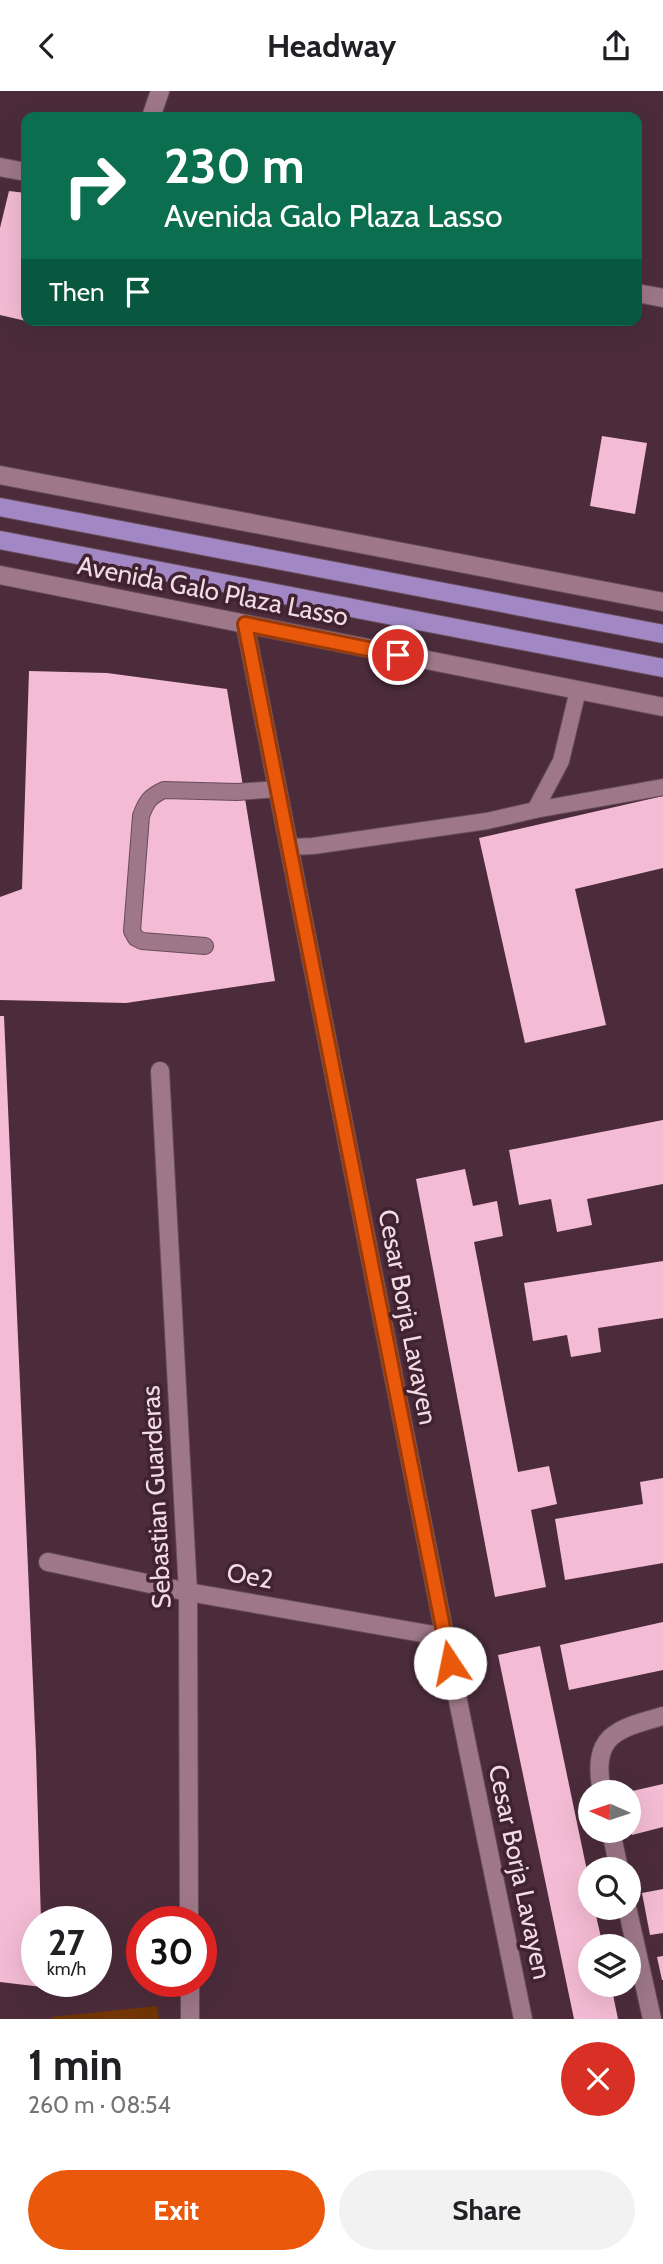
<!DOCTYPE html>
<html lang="en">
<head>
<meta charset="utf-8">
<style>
  body { margin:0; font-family:Cabin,sans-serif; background:#f2f2f2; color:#202124; height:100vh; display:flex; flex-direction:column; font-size:26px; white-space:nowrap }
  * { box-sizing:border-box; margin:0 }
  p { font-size:23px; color:#757577 }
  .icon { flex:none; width:38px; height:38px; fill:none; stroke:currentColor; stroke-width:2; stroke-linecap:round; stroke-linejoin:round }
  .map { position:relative; height:1928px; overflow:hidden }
  .panel { display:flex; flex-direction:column; background:#fff; flex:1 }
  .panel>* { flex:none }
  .top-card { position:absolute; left:21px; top:21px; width:621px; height:214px; border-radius:14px; box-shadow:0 7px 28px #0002; background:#0b6e4f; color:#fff; overflow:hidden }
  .needle { width:46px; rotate:273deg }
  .controls { position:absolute; left:578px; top:1689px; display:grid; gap:14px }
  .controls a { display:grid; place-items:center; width:63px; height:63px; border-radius:50%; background:#fff; box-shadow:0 7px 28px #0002; font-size:35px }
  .speed { position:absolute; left:21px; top:1815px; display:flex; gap:14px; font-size:35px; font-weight:700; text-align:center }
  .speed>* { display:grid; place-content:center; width:91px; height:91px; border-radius:50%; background:#fff; box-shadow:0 7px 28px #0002; line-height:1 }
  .speed small { font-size:18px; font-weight:400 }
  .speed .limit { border:10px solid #d22; background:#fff; color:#111 }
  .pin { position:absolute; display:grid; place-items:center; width:60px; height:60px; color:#fff; margin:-30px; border:4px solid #fff; border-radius:50%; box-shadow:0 2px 7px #0007 }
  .me { position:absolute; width:77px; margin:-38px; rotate:349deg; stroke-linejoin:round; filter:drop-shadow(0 0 5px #0008) }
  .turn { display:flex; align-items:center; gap:24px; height:147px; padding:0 28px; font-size:32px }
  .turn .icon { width:91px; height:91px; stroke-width:2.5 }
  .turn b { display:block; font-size:49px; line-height:60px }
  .then { display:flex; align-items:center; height:66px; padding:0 28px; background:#0003; gap:14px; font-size:26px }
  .round { display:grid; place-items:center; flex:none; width:74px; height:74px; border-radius:37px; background:#f2f2f2 }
  .overview { display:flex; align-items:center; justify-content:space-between; height:119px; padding:0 28px }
  h1 { font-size:42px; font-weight:800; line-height:52px }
  .action { display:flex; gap:14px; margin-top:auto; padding:14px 28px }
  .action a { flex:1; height:80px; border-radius:42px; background:#ea580c; color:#fff; font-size:28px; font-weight:800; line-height:80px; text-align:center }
  .action a+a { background:#f2f2f2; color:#202124 }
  header { display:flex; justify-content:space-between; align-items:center; height:91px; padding:0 28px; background:#fff; font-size:32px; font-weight:800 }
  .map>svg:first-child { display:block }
  .green { fill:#723503 }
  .building { fill:#f4bcd4 }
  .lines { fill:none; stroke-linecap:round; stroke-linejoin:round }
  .service-casing { stroke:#674c58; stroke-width:18 }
  .minor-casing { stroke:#674c58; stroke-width:20 }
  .secondary-casing { stroke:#674c58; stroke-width:20 }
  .primary-casing { stroke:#674c58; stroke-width:20 }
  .service { stroke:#9e7888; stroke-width:16 }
  .minor { stroke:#9e7888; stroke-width:18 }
  .secondary { stroke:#9e7888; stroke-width:18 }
  .primary { stroke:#a188c5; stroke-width:18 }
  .route-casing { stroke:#983908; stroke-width:18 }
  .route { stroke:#ea580c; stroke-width:12 }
  .labels { text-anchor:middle; stroke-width:7; stroke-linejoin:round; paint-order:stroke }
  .street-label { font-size:26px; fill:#f1dce4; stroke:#412230 }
</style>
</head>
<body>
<header><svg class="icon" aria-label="back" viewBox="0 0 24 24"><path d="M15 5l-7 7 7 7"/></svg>Headway<svg class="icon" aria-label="share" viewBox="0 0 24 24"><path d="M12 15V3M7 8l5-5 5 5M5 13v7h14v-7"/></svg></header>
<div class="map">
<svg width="663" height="1928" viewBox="0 0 663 1928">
  <rect width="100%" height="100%" fill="#4c2c3b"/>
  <path class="green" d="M 157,1915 L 159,1928 L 52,1928 L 52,1926 Z"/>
  <g class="building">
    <path d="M 9,100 L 26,102 L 26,230 L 0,224 L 0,137 Z"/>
    <path d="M 602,345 L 647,352 L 635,423 L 590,415 Z"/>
    <path d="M 29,580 L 107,582 L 227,598 L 275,890 L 126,912 L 0,909 L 0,806 L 22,798 Z"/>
    <path d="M 663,705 L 663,777 L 575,798 L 606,934 L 525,952 L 479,747 Z"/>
    <path d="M 0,925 L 4,925 L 36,1661 L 41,1830 L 37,1830 L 37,1890 L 42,1890 L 42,1896 L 0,1891 Z"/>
    <path d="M 663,1029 L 663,1093 L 587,1108 L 592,1134 L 557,1141 L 551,1108 L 519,1114 L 509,1059 Z"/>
    <path d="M 465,1078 L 473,1115 L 497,1110 L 503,1145 L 474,1151 L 518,1381 L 549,1375 L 557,1413 L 531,1419 L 546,1496 L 495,1506 L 416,1088 Z"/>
    <path d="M 663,1170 L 663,1227 L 598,1237 L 601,1261 L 571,1266 L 567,1244 L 533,1250 L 524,1192 Z"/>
    <path d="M 663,1387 L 663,1472 L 565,1489 L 555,1428 L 643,1413 L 640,1391 Z"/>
    <path d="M 663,1531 L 663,1579 L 569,1599 L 560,1554 Z"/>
    <path d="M 540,1555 L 590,1794 L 590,1816 L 594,1816 L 603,1855 L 590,1855 L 590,1894 L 611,1894 L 618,1928 L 574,1928 L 498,1564 Z"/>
    <path d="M 663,1693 L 663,1736 L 632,1744 L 628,1729 L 628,1701 Z"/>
    <path d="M 663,1798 L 663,1842 L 650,1844 L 642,1802 Z"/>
    <path d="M 663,1865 L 663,1889 L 662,1889 L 657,1866 Z"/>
  </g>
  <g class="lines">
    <g class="service-casing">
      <g id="service">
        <path d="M 535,719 L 663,696"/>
        <path d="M 289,756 L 313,755 L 487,730 L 535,719 L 561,670 L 578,599"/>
        <path d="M 205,855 L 142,850 L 136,847 L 132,840 L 141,725 C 146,711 150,705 164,699 L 237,701 L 278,698"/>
      </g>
    </g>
    <g class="minor-casing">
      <g id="minor">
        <path d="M 151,26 L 160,0"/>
        <path d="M 0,76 L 26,81"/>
        <path d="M 637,202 L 663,207"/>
        <path d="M 245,533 L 445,1546 L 523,1928"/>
        <path d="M 160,980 L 188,1501 L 189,1830"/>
        <path d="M 48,1471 L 188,1501 L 445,1546"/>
        <path d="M 602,1701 C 591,1644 616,1638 663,1625"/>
        <path d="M 611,1740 L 619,1778"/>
        <path d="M 627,1816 L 652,1928"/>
        <path d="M 190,1890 L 190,1928"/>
      </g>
    </g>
    <g class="secondary-casing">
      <g id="secondary">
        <path d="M 0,384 L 663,511"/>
        <path d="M 0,484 L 663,616"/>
      </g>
    </g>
    <g class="primary-casing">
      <g id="primary">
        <path d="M 0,416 L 663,543"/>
        <path d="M 0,449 L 663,577"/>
      </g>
    </g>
    <use href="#service" class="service"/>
    <use href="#minor" class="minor"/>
    <use href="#secondary" class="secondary"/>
    <use href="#primary" class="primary"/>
  </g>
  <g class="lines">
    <g class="route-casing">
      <path id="route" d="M 398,564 L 245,533 L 450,1572"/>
    </g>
    <use href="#route" class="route"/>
  </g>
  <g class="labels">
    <g class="street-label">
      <text transform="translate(213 500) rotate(11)" y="9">Avenida Galo Plaza Lasso</text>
      <text transform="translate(408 1226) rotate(79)" y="9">Cesar Borja Lavayen</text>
      <text transform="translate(156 1406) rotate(-93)" y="9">Sebastian Guarderas</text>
      <text transform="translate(250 1485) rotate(10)" y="9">Oe2</text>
      <text transform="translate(520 1781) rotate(78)" y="9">Cesar Borja Lavayen</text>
    </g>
  </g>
</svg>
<div class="controls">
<a><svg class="needle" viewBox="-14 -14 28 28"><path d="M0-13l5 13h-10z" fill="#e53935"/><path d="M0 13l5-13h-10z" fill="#757577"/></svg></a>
<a><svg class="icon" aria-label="search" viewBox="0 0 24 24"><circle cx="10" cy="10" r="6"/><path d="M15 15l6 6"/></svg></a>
<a><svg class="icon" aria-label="layers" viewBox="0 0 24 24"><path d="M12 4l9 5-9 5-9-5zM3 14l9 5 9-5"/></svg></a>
</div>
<div class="speed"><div>27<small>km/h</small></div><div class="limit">30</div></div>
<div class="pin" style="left:398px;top:564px;background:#d93025"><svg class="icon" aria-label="arrive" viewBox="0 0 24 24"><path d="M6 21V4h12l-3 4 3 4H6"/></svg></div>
<svg class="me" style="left:450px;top:1572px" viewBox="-20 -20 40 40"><circle r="19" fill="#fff"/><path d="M0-13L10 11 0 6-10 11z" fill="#ea580c"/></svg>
<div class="top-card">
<div class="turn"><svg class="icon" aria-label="right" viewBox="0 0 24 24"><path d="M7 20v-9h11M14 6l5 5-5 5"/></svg><div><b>230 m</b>Avenida Galo Plaza Lasso</div></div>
<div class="then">Then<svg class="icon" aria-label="arrive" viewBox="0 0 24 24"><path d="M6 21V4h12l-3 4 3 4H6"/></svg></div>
</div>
</div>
<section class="panel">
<div class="overview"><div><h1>1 min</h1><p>260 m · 08:54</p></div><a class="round" style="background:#d93025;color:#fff"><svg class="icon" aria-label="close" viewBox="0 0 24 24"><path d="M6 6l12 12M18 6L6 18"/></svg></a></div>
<div class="action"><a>Exit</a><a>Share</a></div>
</section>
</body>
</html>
